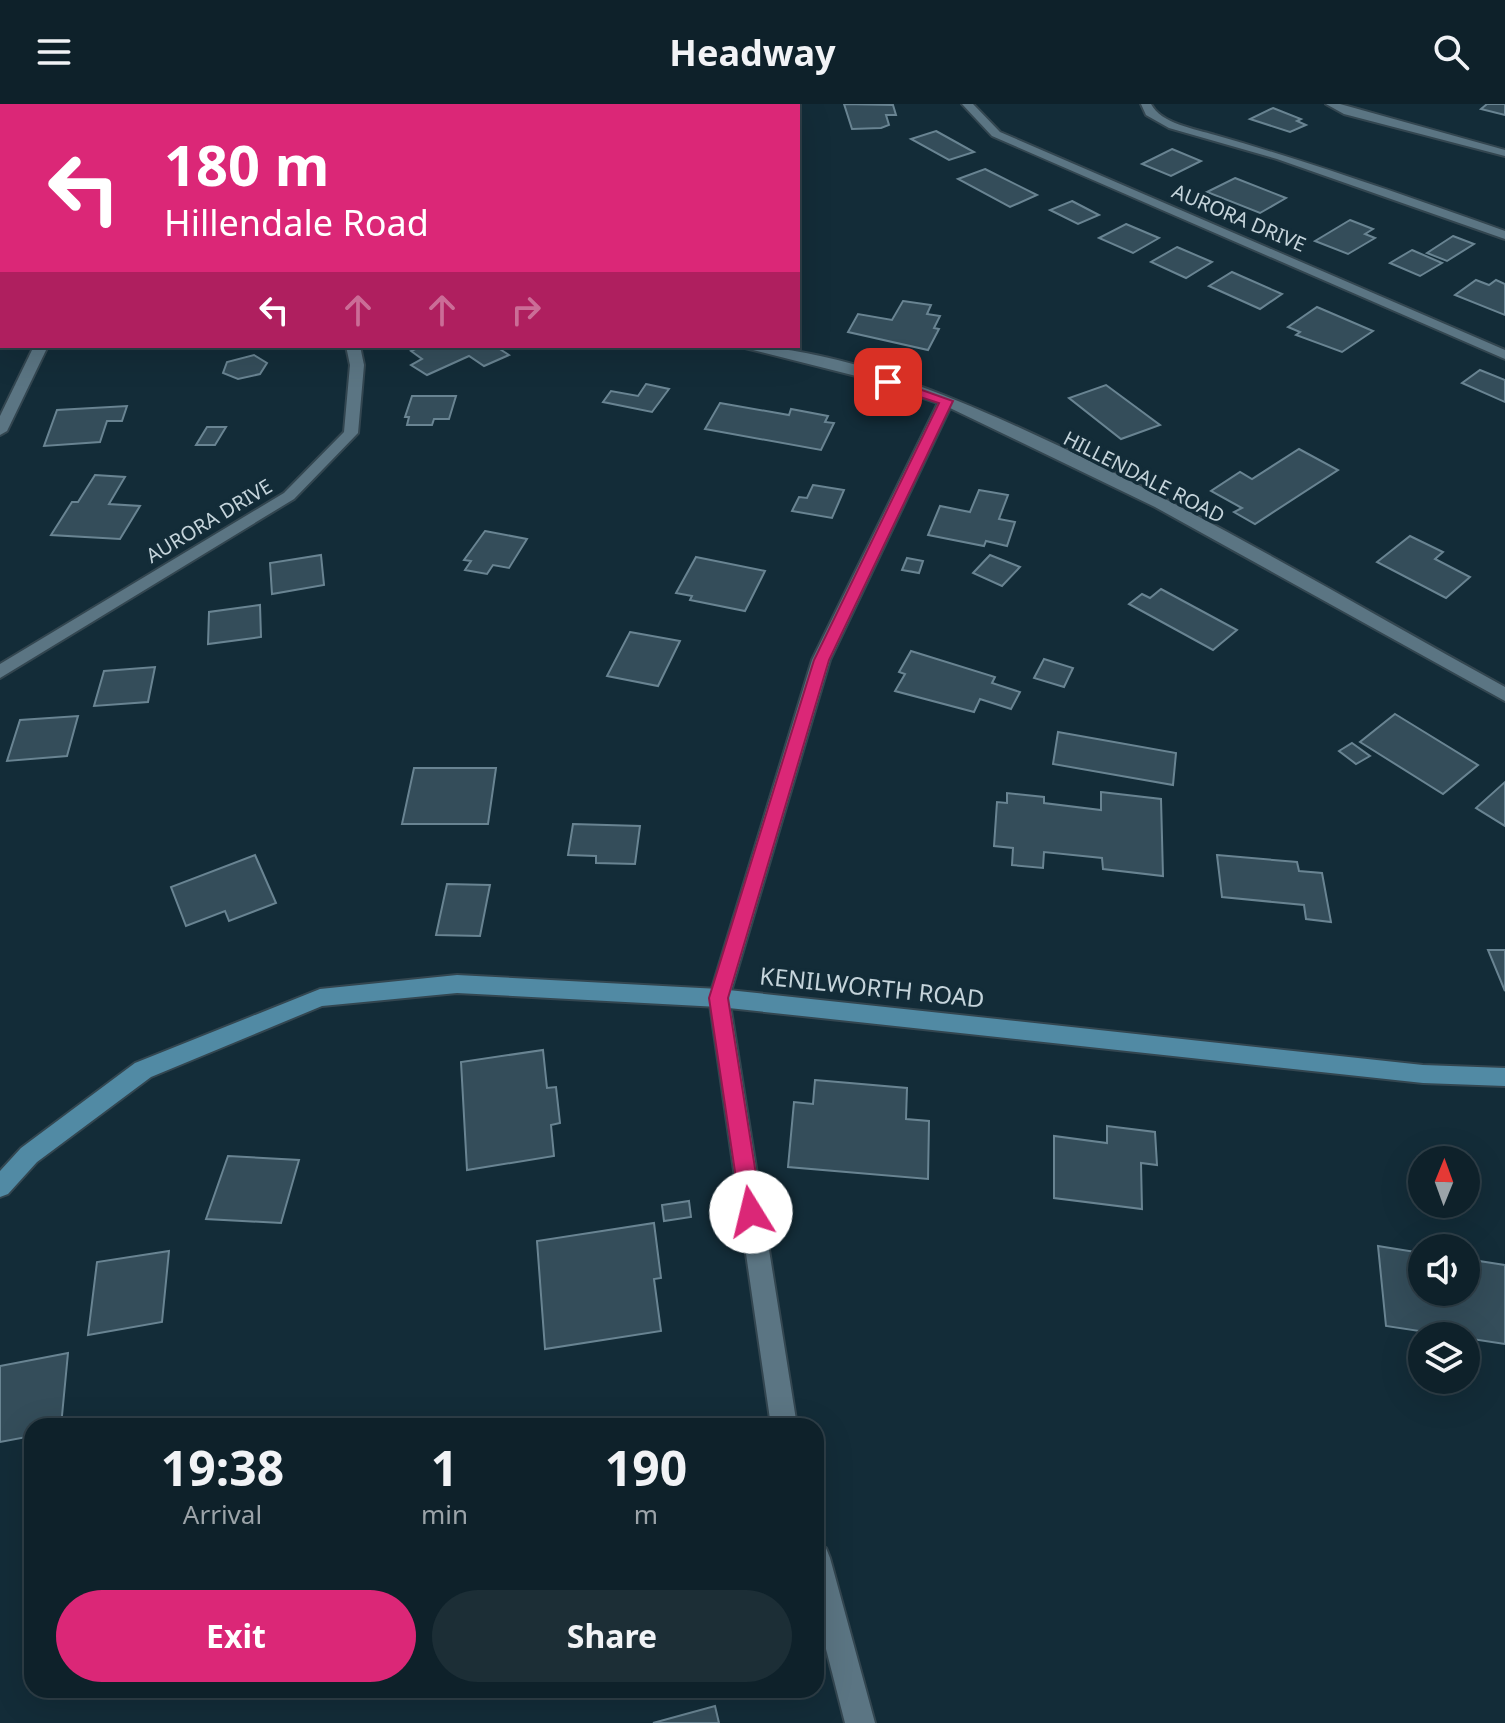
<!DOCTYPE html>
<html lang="en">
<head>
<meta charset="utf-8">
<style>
  body { margin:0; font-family:"Noto Sans",sans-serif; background:#1c2e36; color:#f1f3f6; height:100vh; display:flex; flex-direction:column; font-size:30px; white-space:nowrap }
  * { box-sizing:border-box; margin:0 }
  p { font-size:26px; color:#9ba3a8 }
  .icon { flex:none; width:44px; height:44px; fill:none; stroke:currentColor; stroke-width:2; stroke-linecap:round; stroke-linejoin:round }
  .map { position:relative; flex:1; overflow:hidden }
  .details { position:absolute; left:24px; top:1314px; width:800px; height:280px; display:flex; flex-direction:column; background:#0e212a; border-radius:24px; box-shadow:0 8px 32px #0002,0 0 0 2px #2e3e47 }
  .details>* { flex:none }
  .top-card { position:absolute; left:0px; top:0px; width:800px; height:244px; box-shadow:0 8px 32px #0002,0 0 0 2px #2e3e47; background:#db2777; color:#fff; overflow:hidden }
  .needle { width:52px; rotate:1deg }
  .tools { position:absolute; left:1408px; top:1042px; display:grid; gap:16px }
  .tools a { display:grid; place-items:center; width:72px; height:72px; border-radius:50%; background:#0e212a; box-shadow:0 8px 32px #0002,0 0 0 2px #2e3e47; font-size:40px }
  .pin { position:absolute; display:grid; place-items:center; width:68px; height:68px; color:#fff; margin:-34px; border-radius:16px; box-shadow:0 4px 12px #0006 }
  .me { position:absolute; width:88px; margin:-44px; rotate:351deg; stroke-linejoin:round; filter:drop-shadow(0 0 6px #0008) }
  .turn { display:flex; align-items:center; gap:28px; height:168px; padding:0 32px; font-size:36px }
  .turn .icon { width:104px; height:104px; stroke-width:2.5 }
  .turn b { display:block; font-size:56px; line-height:68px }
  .lanes { display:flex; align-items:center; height:76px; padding:0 32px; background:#0003; justify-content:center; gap:40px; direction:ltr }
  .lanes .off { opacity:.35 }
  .eta { display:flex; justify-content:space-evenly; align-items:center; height:136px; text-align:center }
  .eta b { font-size:48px; font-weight:700; line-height:56px }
  .button { display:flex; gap:16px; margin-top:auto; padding:16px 32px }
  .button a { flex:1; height:92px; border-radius:48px; background:#db2777; color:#fff; font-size:32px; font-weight:700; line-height:92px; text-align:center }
  .button a+a { background:#1c2e36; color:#f1f3f6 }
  header { display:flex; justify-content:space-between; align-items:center; height:104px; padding:0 32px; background:#0e212a; font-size:36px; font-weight:700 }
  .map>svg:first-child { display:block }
  .building { fill:#344d5a; stroke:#698492; stroke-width:2 }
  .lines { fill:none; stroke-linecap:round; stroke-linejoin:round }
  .lane-casing { stroke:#334650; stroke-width:4 }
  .street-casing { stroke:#334650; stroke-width:4 }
  .secondary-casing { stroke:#334650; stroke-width:4 }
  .lane { fill:#5b7583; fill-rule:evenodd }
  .street { fill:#5b7583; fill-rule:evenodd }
  .secondary { fill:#518aa4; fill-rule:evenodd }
  .route { fill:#db2777; stroke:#8e194d; stroke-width:2 }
  .labels { text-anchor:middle; stroke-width:7; stroke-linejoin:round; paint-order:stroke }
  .far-street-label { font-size:20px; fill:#c5d4db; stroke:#132c38 }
  .street-label { font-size:24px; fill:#c5d4db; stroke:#132c38 }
</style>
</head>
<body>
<header><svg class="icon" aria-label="menu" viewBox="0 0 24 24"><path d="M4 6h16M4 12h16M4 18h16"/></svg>Headway<svg class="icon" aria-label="search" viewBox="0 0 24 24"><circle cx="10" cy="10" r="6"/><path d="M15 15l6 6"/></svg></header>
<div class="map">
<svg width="1505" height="1619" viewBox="0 0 1505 1619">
  <rect width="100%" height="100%" fill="#132c38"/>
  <g class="building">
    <path d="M 844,0 L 893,1 L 896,11 L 886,11 L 889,21 L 881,24 L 852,25 Z"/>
    <path d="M 1487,0 L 1505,0 L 1505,11 L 1481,5 Z"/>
    <path d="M 1273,4 L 1301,15 L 1297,17 L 1306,21 L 1290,28 L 1250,15 Z"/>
    <path d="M 936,27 L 974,48 L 949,56 L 911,35 Z"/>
    <path d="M 1172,45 L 1201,57 L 1171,72 L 1142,60 Z"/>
    <path d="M 985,65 L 1037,91 L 1010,103 L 958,75 Z"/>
    <path d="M 1235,74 L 1286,94 L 1260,109 L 1207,88 Z"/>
    <path d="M 1072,97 L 1099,111 L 1078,120 L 1050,106 Z"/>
    <path d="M 1350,116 L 1373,125 L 1365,130 L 1375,134 L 1348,150 L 1315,137 Z"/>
    <path d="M 1126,120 L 1159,134 L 1133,149 L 1099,134 Z"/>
    <path d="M 1453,132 L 1474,140 L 1447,157 L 1427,149 Z"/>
    <path d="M 1177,143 L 1212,158 L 1186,174 L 1151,158 Z"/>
    <path d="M 1412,146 L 1442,159 L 1420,172 L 1390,159 Z"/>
    <path d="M 1232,168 L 1282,190 L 1260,205 L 1209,182 Z"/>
    <path d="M 1476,176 L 1489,181 L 1496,176 L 1505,180 L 1505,211 L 1455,191 Z"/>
    <path d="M 903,197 L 931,201 L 927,210 L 940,212 L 934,224 L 939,225 L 928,246 L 848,228 L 858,210 L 892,216 Z"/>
    <path d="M 1317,203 L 1373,227 L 1342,248 L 1296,231 L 1300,228 L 1288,223 Z"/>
    <path d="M 422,242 L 495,242 L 509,251 L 484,262 L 469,252 L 427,271 L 411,261 L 422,255 L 411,247 Z"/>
    <path d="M 254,251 L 267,259 L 260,270 L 238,275 L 223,269 L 227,258 Z"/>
    <path d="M 1480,266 L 1505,276 L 1505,298 L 1462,279 Z"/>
    <path d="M 646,280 L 669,285 L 652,308 L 603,298 L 611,287 L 638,292 Z"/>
    <path d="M 1106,281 L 1160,321 L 1121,335 L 1069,294 Z"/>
    <path d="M 412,292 L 456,292 L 449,315 L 434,315 L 432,321 L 407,321 L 409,313 L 405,313 Z"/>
    <path d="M 720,299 L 789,311 L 791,305 L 828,312 L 825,318 L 834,319 L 821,346 L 705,325 Z"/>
    <path d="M 127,302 L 122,317 L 107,317 L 100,338 L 44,342 L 57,306 Z"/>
    <path d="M 207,323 L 226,323 L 215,341 L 196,341 Z"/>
    <path d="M 1299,345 L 1338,366 L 1255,420 L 1234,408 L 1242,404 L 1211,387 L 1240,368 L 1252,375 Z"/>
    <path d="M 95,371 L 125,373 L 109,400 L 140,402 L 120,435 L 51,431 L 72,398 L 78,398 Z"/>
    <path d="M 813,381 L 844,386 L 832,414 L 792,407 L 799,393 L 807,394 Z"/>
    <path d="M 979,386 L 1008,391 L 999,415 L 1015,418 L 1007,442 L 986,437 L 984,442 L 928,431 L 940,402 L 970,408 Z"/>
    <path d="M 485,427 L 527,435 L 509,464 L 493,461 L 487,470 L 465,466 L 471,457 L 464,456 Z"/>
    <path d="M 1410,432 L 1443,448 L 1435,455 L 1470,473 L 1446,494 L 1377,458 Z"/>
    <path d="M 321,451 L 324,481 L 272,490 L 270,459 Z"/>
    <path d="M 990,451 L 1020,463 L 1002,482 L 973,469 Z"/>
    <path d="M 696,453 L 765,467 L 745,507 L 690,496 L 692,492 L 676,489 Z"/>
    <path d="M 907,454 L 923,457 L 919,469 L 902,466 Z"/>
    <path d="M 1161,485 L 1237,526 L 1213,546 L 1129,500 L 1142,490 L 1150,494 Z"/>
    <path d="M 260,501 L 261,533 L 208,540 L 209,508 Z"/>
    <path d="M 630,528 L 680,537 L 658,582 L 607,572 Z"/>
    <path d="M 911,547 L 995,573 L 992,579 L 1020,588 L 1011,605 L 980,595 L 974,608 L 895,587 L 905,570 L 899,568 Z"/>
    <path d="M 1044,555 L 1073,564 L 1064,583 L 1034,574 Z"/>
    <path d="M 155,563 L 148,598 L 94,602 L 104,567 Z"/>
    <path d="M 1395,610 L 1478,661 L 1443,690 L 1360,638 Z"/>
    <path d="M 78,612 L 67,652 L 7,657 L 20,616 Z"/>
    <path d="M 1058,628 L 1176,649 L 1173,681 L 1053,660 Z"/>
    <path d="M 1352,639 L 1370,652 L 1356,660 L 1339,647 Z"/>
    <path d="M 414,664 L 496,664 L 488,720 L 402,720 Z"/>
    <path d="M 1505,678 L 1505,722 L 1476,704 Z"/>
    <path d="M 1101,688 L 1161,695 L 1163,772 L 1103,765 L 1102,754 L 1044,748 L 1043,764 L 1012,761 L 1013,744 L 994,742 L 997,698 L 1007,699 L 1007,689 L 1044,693 L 1044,699 L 1101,706 Z"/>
    <path d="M 573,720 L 640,722 L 635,760 L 596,759 L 596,752 L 568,751 Z"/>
    <path d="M 255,751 L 276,799 L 229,817 L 225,807 L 186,822 L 171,783 Z"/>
    <path d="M 1217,751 L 1297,758 L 1299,767 L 1322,769 L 1331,818 L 1306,815 L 1304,801 L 1222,793 Z"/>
    <path d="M 447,780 L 490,781 L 480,832 L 436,831 Z"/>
    <path d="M 1488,846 L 1505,846 L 1505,887 Z"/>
    <path d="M 543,946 L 547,984 L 556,983 L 560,1019 L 551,1021 L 554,1052 L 467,1066 L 461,958 Z"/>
    <path d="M 815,976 L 907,984 L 906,1015 L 929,1017 L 928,1075 L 788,1063 L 794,998 L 813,1000 Z"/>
    <path d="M 1107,1022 L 1155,1028 L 1157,1061 L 1141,1059 L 1142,1105 L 1054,1094 L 1054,1032 L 1107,1039 Z"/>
    <path d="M 228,1052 L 299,1056 L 281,1119 L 206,1115 Z"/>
    <path d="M 689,1097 L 691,1113 L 664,1117 L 662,1101 Z"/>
    <path d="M 654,1119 L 661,1174 L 654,1175 L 661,1227 L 545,1245 L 537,1137 Z"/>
    <path d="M 1378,1142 L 1422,1149 L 1422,1188 L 1466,1188 L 1466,1155 L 1505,1161 L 1505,1240 L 1386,1222 Z"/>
    <path d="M 169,1147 L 162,1218 L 88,1231 L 97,1158 Z"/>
    <path d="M 68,1249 L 61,1322 L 32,1322 L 32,1332 L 0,1338 L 0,1262 Z"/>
    <path d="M 715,1602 L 719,1619 L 653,1619 Z"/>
  </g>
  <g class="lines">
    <g class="lane-casing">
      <path id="lane" d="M 1141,0 L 1151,0 C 1161,20 1196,25 1215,31 C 1313,59 1409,93 1505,127 L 1505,135 L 1277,55 L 1169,24 L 1146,11 Z"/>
    </g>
    <g class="street-casing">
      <g id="street">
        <path d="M 962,0 L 973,0 L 1000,28 L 1505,246 L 1505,255 L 992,32 Z"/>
        <path d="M 1326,0 L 1340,0 L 1505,46 L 1505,52 L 1344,10 Z"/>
        <path d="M 34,242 L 48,242 L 7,327 L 0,331 L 0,312 Z"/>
        <path d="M 346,242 L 360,242 L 364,261 L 358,329 L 294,395 L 0,574 L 0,560 L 284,389 L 344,328 L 350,261 Z"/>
        <path d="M 737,242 C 823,242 920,280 998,314 C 1173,391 1338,491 1505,583 L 1505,597 L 1155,403 L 950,304 L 830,556 L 729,894 L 797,1322 L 771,1322 L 709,894 L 812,556 L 938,299 L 868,275 Z"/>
        <path d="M 816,1440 L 826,1444 L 830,1454 L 875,1619 L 845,1619 L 816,1506 Z"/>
      </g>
    </g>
    <g class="secondary-casing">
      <path id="secondary" d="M 457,871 L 719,885 L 1423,961 L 1505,964 L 1505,982 L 1423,979 L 719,903 L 457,889 L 322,902 L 151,973 L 37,1058 L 8,1090 L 0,1093 L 0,1067 L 21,1044 L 135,959 L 320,885 Z"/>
    </g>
    <use href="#lane" class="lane"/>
    <use href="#street" class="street"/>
    <use href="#secondary" class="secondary"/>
  </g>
  <path class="route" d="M 888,274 L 953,297 L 829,556 L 728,894 L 762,1108 L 759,1115 L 751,1118 L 744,1115 L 741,1108 L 709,894 L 814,556 L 939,299 L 883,281 L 881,278 Z"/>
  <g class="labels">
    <g class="far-street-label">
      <text transform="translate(1239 114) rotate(23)" y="7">AURORA DRIVE</text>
      <text transform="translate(1144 373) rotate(27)" y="7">HILLENDALE ROAD</text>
      <text transform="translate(209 417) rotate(-31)" y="7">AURORA DRIVE</text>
    </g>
    <g class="street-label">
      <text transform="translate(872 884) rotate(6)" y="8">KENILWORTH ROAD</text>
    </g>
  </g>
</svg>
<div class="tools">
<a><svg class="needle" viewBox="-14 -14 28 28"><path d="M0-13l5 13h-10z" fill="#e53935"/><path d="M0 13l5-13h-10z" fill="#9ba3a8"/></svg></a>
<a><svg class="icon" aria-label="sound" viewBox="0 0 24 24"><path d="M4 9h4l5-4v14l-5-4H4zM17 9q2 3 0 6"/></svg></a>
<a><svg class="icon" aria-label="layers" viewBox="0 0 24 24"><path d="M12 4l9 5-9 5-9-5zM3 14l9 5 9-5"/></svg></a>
</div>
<div class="pin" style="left:888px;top:278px;background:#d93025"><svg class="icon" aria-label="arrive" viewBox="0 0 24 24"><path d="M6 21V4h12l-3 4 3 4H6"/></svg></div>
<svg class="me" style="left:751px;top:1108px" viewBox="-20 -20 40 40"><circle r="19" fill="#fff"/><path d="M0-13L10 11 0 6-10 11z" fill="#db2777"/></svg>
<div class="top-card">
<div class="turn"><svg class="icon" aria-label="left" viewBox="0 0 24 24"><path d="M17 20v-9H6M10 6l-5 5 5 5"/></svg><div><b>180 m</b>Hillendale Road</div></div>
<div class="lanes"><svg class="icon" aria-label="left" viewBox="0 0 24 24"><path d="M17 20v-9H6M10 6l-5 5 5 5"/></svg><svg class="icon off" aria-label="ahead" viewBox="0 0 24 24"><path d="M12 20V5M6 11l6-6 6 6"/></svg><svg class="icon off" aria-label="ahead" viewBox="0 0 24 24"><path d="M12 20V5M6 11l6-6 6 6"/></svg><svg class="icon off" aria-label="right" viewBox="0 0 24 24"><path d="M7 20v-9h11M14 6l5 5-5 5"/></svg></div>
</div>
<section class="details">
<div class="eta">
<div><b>19:38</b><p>Arrival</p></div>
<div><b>1</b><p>min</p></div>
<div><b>190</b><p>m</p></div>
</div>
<div class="button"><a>Exit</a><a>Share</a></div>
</section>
</div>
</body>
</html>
